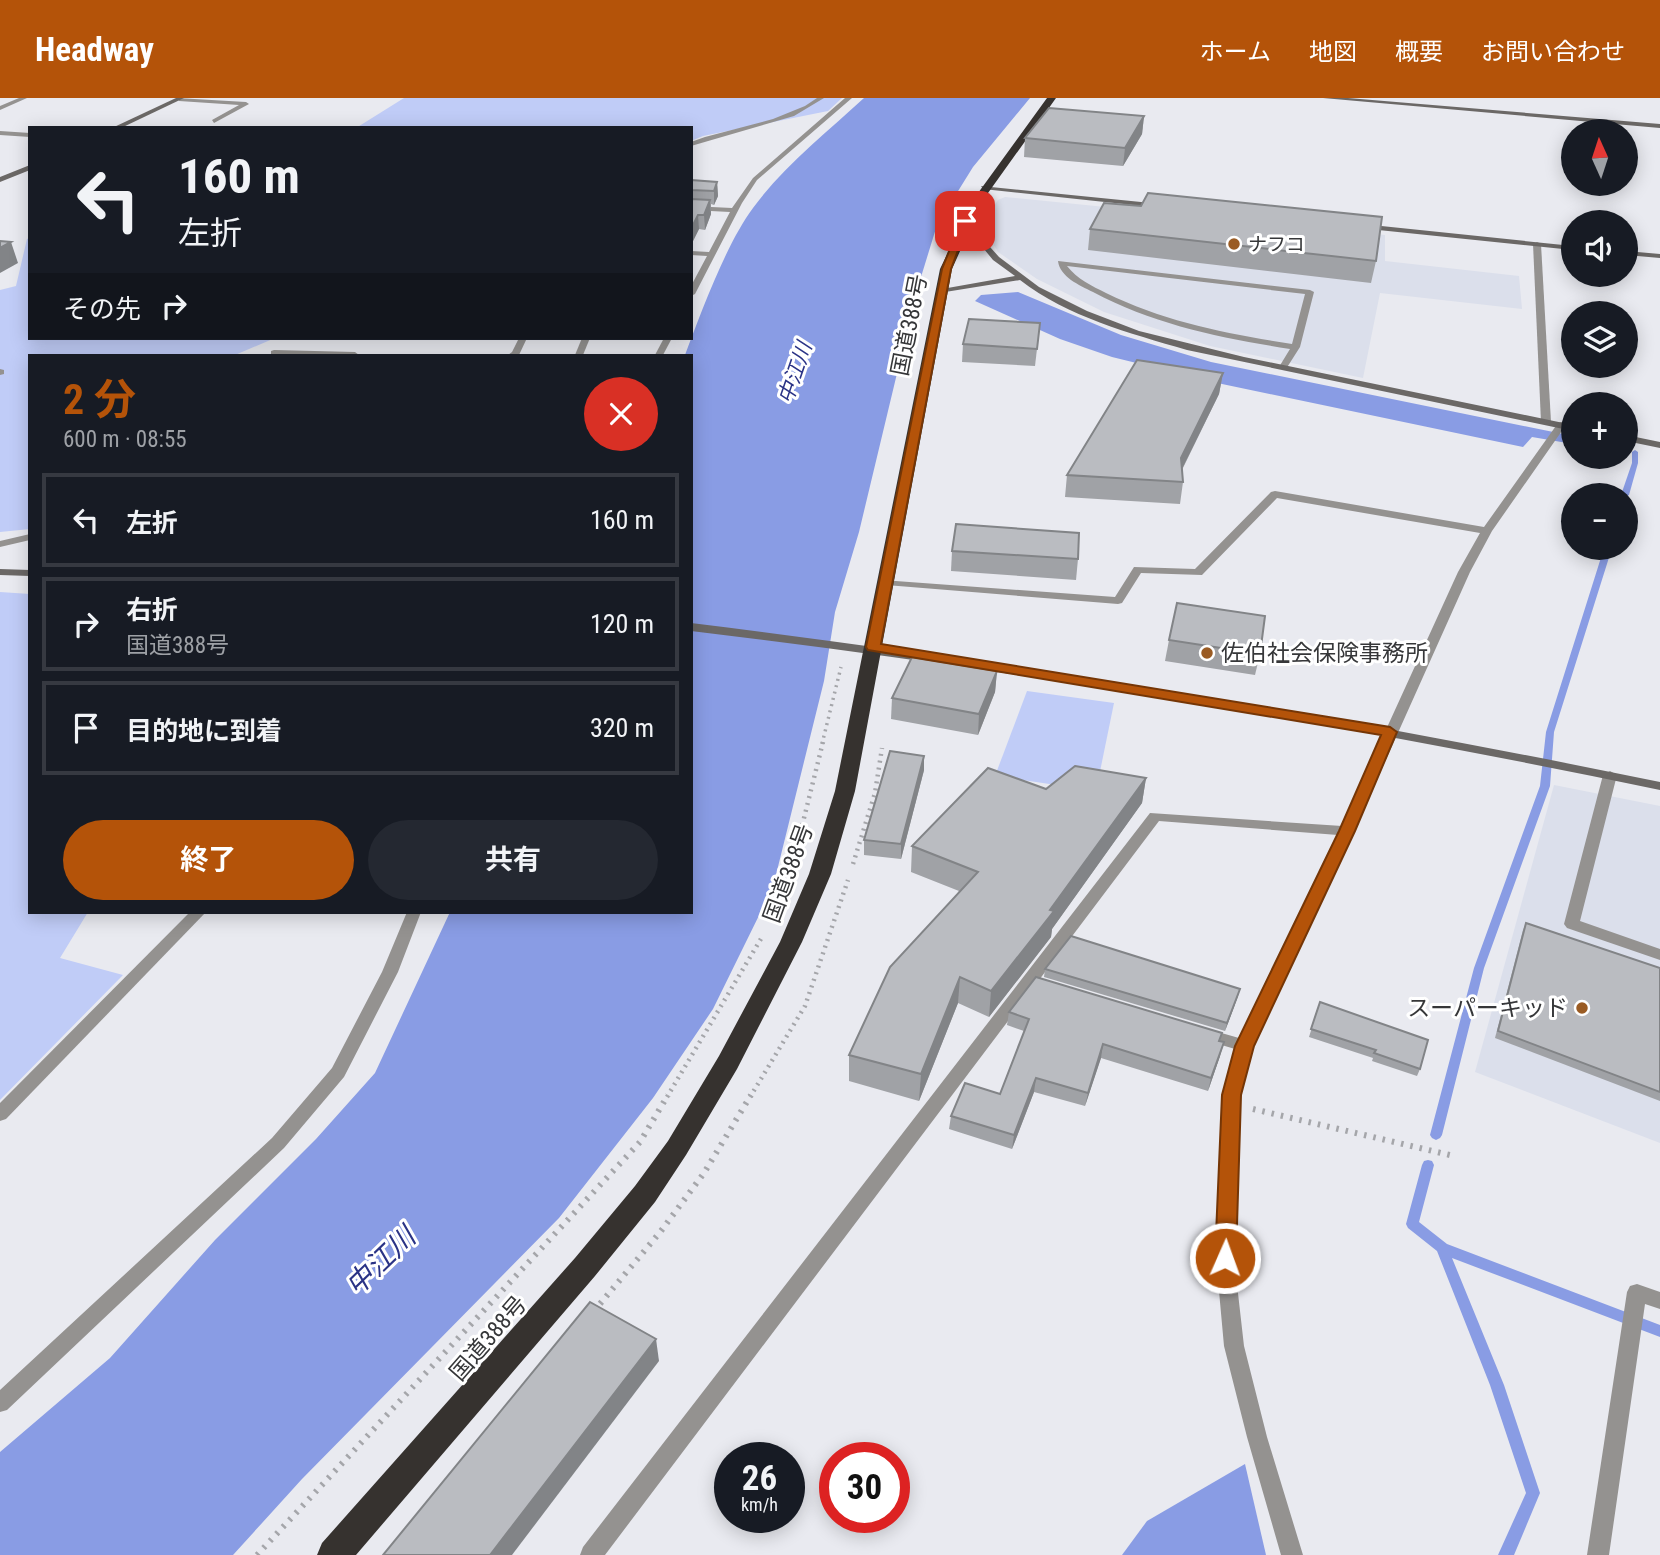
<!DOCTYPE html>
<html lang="ja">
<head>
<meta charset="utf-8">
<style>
  body { margin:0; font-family:"Roboto Condensed","Noto Sans JP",sans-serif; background:#242831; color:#f1f3f6; height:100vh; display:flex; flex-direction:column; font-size:26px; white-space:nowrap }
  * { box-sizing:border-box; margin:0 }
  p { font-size:23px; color:#9ea1a6 }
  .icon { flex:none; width:38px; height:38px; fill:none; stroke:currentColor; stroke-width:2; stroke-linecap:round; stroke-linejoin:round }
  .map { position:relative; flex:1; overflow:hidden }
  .sheet { position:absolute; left:28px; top:256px; width:665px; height:560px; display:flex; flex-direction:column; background:#171b24; border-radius:0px; box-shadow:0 4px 18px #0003 }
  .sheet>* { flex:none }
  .top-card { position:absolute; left:28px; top:28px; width:665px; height:214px; border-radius:0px; box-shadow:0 4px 18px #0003; background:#171b24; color:#f1f3f6; overflow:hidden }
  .needle { width:46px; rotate:357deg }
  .controls { position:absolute; left:1561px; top:21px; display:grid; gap:14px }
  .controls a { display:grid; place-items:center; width:77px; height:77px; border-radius:50%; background:#171b24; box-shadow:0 4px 18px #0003; font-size:35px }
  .speed { position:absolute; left:714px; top:1344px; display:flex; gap:14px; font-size:35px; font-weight:700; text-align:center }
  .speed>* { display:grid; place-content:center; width:91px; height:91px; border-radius:50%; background:#171b24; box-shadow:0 4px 18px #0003; line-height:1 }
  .speed small { font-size:18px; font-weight:400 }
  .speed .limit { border:10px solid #d22; background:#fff; color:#111 }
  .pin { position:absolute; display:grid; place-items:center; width:60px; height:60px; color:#fff; margin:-30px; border-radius:14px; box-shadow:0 4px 10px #0006 }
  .me { position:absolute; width:77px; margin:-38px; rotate:2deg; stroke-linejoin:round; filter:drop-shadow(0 0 5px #0008) }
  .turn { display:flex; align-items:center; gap:24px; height:147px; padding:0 35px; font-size:32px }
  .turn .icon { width:91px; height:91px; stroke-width:2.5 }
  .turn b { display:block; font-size:49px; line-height:60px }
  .then { display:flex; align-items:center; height:66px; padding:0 35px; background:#0003; gap:14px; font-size:26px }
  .round { display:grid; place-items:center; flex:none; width:74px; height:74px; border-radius:37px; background:#242831 }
  .head { display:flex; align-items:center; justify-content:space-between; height:119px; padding:0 35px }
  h1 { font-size:42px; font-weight:700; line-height:52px; color:#b45309 }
  .button { display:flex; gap:14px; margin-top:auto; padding:14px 35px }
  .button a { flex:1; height:80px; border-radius:42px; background:#b45309; color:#fff; font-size:28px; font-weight:700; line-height:80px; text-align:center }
  .button a+a { background:#242831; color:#f1f3f6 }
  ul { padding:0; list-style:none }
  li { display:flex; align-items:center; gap:21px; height:94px; margin:0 14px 10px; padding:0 21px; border:4px solid #363941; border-radius:0px }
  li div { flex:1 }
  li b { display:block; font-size:26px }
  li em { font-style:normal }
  header { display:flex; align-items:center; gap:42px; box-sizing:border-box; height:98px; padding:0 35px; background:#b45309; color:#fff }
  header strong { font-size:33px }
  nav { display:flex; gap:38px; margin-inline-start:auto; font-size:24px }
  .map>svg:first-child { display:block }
  .built { fill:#dbdfeb }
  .green { fill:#c0ccf7 }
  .water { fill:#899ce4 }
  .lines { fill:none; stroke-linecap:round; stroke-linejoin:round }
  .stream { fill:#899ce4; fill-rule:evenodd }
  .path-far2 { stroke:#a5a6aa; stroke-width:3.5; stroke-dasharray:2 4.5; stroke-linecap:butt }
  .path-far1 { stroke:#a5a6aa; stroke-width:4.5; stroke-dasharray:2 5; stroke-linecap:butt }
  .path { stroke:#a5a6aa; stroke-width:6; stroke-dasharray:2.5 7; stroke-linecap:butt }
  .lane { fill:#949290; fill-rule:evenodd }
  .street { fill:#949290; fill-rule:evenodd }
  .secondary { fill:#6b6866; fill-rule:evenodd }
  .highway { fill:#36322f; fill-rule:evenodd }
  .wall { fill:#a0a2a6 }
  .shaded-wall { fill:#828487 }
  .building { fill:#babcc1; stroke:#828487; stroke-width:2 }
  .route { fill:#b45309; stroke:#753606; stroke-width:2 }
  .poi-dot { fill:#9a5b23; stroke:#fff; stroke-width:2.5 }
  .labels { text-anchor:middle; stroke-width:6; stroke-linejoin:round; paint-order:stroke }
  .far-poi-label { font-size:19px; fill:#363739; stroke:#fff; text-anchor:start }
  .far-water-label { font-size:21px; font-style:italic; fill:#2a3386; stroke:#fff }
  .street-label { font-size:23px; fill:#363739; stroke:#fff }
  .poi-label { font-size:23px; fill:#363739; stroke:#fff; text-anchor:start }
  .near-water-label { font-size:28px; font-style:italic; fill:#2a3386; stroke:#fff }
</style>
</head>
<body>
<header>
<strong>Headway</strong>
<nav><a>ホーム</a><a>地図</a><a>概要</a><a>お問い合わせ</a></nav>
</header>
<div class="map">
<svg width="1660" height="1457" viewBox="0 0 1660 1457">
  <rect width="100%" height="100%" fill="#e9eaf0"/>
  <g class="built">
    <path d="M 1005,99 L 1385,137 L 1385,163 L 1519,178 L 1522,211 L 1380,195 L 1363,280 L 1210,248 L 1104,214 L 1037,181 L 998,154 L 986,134 L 984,122 L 998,102 Z"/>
    <path d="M 1554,687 L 1660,708 L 1660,1045 L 1475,974 Z"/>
  </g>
  <g class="green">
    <path d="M 404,0 L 842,0 L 828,13 L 703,38 L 691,43 L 691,30 L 356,30 Z"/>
    <path d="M 30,140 L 30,240 L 275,240 L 235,257 L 30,257 L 30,431 L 0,434 L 0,192 L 16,188 L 27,141 Z"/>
    <path d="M 0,494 L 30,496 L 30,814 L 88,814 L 60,860 L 123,877 L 0,1002 Z"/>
    <path d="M 1027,593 L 1114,605 L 1096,693 L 995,678 Z"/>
  </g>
  <g class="water">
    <path d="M 864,0 L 1030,0 L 973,69 L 937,127 L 917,192 L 859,434 L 835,514 L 824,583 L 773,789 L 713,911 L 653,1000 L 559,1120 L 302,1381 L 233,1457 L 0,1457 L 0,1354 L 110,1260 L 215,1142 L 316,1041 L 375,975 L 450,814 L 691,814 L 691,257 L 685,257 C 701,215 726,146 753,110 C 783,69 826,35 864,0 Z"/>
    <path d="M 1018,194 L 1121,237 L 1211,264 L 1573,338 L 1573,346 L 1532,339 L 1523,349 L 1222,286 L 1112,259 L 1060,241 L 975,203 L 981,197 Z"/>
    <path d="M 1245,1366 L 1266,1457 L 1122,1457 L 1147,1423 Z"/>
  </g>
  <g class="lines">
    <g class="stream">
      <path d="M 1635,352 L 1638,354 L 1638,365 L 1629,397 L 1626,399 L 1626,397 L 1621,397 L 1632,365 L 1632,354 Z"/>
      <path d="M 1604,450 L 1612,450 L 1554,634 L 1550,688 L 1484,870 L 1442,1037 L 1440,1040 L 1436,1042 L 1432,1040 L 1430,1037 L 1474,870 L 1540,688 L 1546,634 Z"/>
      <path d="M 1428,1062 L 1432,1063 L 1434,1067 L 1419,1124 L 1447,1146 L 1660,1227 L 1660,1239 L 1452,1160 L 1504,1287 L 1540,1395 L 1514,1457 L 1498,1457 L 1526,1395 L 1490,1287 L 1437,1153 L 1408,1130 L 1406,1126 L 1422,1067 L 1424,1063 Z"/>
    </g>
    <path class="path-far2" d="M 822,646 L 841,569"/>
    <g class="path-far1">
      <path d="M 853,766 L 875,695 L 882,650"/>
      <path d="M 792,768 L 823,644"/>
      <path d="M 667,999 L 762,839"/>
      <path d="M 750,999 L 805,908 L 848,782"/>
    </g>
    <g class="path">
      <path d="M 1253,1011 L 1454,1058"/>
      <path d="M 594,1213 L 661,1133 L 704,1075 L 751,997"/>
      <path d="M 257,1457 L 640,1044 L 668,997"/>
    </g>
    <g class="lane">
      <path d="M 1058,163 L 1310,192 L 1314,194 L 1300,249 L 1286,271 L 1283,272 L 1279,269 L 1290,251 C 1221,240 1155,227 1093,194 C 1079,187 1060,179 1058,163 ZM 1067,168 L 1305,196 L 1292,246 C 1228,236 1165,224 1106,195 C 1092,188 1077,181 1067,168 Z"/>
      <path d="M 1610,673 L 1617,677 L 1580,823 L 1660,851 L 1660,862 L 1567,830 L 1564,826 L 1603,677 Z"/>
    </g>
    <g class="street">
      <path d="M 19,0 L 27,0 L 0,12 L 0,8 Z"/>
      <path d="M 177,0 L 246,4 L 249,6 L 214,25 L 212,22 L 239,7 L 179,3 Z"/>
      <path d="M 817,0 L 824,0 L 794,18 L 691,48 L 691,44 L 705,39 L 773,21 L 805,8 Z"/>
      <path d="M 845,0 L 852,0 L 757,82 L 742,105 L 695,196 L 691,198 L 691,188 L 707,158 L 691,157 L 691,153 L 709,154 L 730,114 L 691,112 L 691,108 L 732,110 L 753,80 Z"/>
      <path d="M 0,33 L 30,35 L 30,39 L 0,37 Z"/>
      <path d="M 1537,144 L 1541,146 L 1551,324 L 1546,327 L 1541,324 L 1533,146 Z"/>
      <path d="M 519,240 L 527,240 L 519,257 L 508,257 L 512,254 Z"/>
      <path d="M 582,240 L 590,240 L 583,257 L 575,257 Z"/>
      <path d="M 664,240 L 672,240 L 663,257 L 655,257 Z"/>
      <path d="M 274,252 L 355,254 L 359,257 L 271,257 L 271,253 Z"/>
      <path d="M 0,271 L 4,272 L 4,276 L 0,277 Z"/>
      <path d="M 1561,324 L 1566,327 L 1492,433 L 1470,474 L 1354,733 L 1252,948 L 1240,997 L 1234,1160 L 1244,1248 L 1267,1339 L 1303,1457 L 1281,1457 L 1247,1339 L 1224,1248 L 1216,1160 L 1224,997 L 1235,951 L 1198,940 L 1196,936 L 1198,932 L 1204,930 L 1239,940 L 1338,737 L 1159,723 L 605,1457 L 580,1457 L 583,1449 L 1150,715 L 1342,728 L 1458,474 L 1480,435 L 1277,400 L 1202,477 L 1141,475 L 1122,505 L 1118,506 L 886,487 L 880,484 L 882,482 L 1115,499 L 1134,469 L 1195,471 L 1271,394 L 1275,393 L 1484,429 L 1558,325 Z"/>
      <path d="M 30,436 L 30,442 L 0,449 L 0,443 Z"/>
      <path d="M 190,814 L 206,814 L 6,1021 L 0,1023 L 0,1005 Z"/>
      <path d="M 407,814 L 421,814 L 398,874 L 344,979 L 284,1050 L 7,1312 L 0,1314 L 0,1292 L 272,1040 L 332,970 L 382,874 Z"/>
      <path d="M 1637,1186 L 1660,1194 L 1660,1211 L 1645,1206 L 1609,1457 L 1587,1457 L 1627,1194 L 1630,1188 Z"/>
    </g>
    <g class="secondary">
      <path d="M 176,0 L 184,0 L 121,30 L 112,30 Z"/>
      <path d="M 1323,0 L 1348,0 L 1660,26 L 1660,30 Z"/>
      <path d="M 30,67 L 30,72 L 0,84 L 0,79 Z"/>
      <path d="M 981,88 L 1161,106 L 1165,108 L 1161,110 L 983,91 Z"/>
      <path d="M 965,121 L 999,159 L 1039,189 L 1087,213 L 1139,233 L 1244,259 L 1573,327 L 1573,333 L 1187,252 C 1129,235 1068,219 1020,182 L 939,195 L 938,193 L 942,191 L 1015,178 L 993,162 L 961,123 Z"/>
      <path d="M 1362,126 L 1573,148 L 1573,152 L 1359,130 L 1359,126 Z"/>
      <path d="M 1626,153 L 1660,156 L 1660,160 L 1626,157 Z"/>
      <path d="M 1626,337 L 1660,344 L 1660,350 L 1626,343 Z"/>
      <path d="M 0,471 L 30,472 L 30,478 L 0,477 Z"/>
      <path d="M 691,525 C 1017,565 1339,618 1660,684 L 1660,692 C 1339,625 1017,572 691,533 Z"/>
    </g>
    <path class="highway" d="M 1047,0 L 1056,0 L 983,102 L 952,171 L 855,693 L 831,776 L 802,844 L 737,971 L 686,1057 L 655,1104 L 595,1178 L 356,1457 L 317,1457 L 322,1445 L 575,1160 L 635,1088 L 668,1043 L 719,958 L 780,844 L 809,776 L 835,693 L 940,171 L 973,102 Z"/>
  </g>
  <g class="wall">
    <path d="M 1144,18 L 1142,36 L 1123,68 L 1024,59 L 1025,40 Z"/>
    <path d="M 691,82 L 717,84 L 718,98 L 714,107 L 711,106 L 711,116 L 705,132 L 699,131 L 691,147 Z"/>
    <path d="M 1090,131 L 1376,163 L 1371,185 L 1088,152 Z"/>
    <path d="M 1040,225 L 1035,268 L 962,264 L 963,246 Z"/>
    <path d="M 1223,275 L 1219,296 L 1182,372 L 1183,384 L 1180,406 L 1065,399 L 1067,377 Z"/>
    <path d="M 952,453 L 1078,461 L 1076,482 L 951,473 Z"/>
    <path d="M 1169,542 L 1260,556 L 1255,577 L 1165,563 Z"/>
    <path d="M 997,573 L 995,594 L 978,637 L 891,621 L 892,600 Z"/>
    <path d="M 924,658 L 924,672 L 901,761 L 864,757 L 864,742 Z"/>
    <path d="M 1146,680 L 1142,705 L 1052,831 L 1051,839 L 989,919 L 958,905 L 919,1003 L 849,983 L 849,957 L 959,793 L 911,774 L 912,748 L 1046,691 Z"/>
    <path d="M 1526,825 L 1660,870 L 1660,1003 L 1495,940 L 1523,832 Z"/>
    <path d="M 1045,871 L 1238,898 L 1225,933 L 1044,879 Z"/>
    <path d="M 1320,904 L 1420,971 L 1417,978 L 1372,963 L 1373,960 L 1309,939 Z"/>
    <path d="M 1009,914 L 1222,935 L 1220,943 L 1220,958 L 1208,993 L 1101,960 L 1085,1008 L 1034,994 L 1012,1051 L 949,1031 L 951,1018 L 1000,996 L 1024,933 L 1007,927 Z"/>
  </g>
  <g class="shaded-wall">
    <path d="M 1144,18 L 1142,36 L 1123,68 L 1125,50 Z"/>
    <path d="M 717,84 L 718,98 L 714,107 L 714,93 Z"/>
    <path d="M 710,102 L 711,116 L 705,132 L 704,117 Z"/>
    <path d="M 698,117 L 699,131 L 691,147 L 691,131 Z"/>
    <path d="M 11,144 L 18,165 L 0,175 L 0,150 Z"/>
    <path d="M 1223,275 L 1219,296 L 1177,381 L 1181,360 Z"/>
    <path d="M 997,573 L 995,594 L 978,637 L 979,616 Z"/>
    <path d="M 924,658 L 924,672 L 901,761 L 901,746 Z"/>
    <path d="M 1146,680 L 1142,705 L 1052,831 L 1051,839 L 989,919 L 991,893 Z"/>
    <path d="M 960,879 L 958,905 L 919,1003 L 921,976 Z"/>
    <path d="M 1240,891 L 1238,898 L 1225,933 L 1227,925 Z"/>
    <path d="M 1224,944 L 1220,958 L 1208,993 L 1211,980 Z"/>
    <path d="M 1103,946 L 1101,960 L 1085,1008 L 1088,995 Z"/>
    <path d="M 1036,980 L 1034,994 L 1012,1051 L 1014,1037 Z"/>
    <path d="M 656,1241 L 659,1263 L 512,1457 L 490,1457 Z"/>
  </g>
  <g class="building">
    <path d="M 1049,10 L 1144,18 L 1125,50 L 1025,40 Z"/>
    <path d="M 691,82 L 717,84 L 714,93 L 691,92 Z"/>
    <path d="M 1148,95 L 1382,119 L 1376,163 L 1090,131 L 1104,105 L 1141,108 Z"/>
    <path d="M 691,101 L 710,102 L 704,117 L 698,117 L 691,131 Z"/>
    <path d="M 0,143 L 11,144 L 0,150 Z"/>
    <path d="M 969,221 L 1040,225 L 1037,251 L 963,246 Z"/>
    <path d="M 1137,262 L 1223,275 L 1181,360 L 1183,384 L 1067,377 Z"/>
    <path d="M 956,426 L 1079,435 L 1078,461 L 952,453 Z"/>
    <path d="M 1177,505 L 1265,518 L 1260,556 L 1169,542 Z"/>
    <path d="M 912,559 L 997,573 L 979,616 L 892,600 Z"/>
    <path d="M 890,653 L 924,658 L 901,746 L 864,742 Z"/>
    <path d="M 1075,668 L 1146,680 L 1050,812 L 1054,813 L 991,893 L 960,879 L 921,976 L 849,957 L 890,869 L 978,774 L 912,748 L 988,670 L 1046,691 Z"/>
    <path d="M 1526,825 L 1660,870 L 1660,994 L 1498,933 Z"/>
    <path d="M 1071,838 L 1240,891 L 1227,925 L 1045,871 Z"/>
    <path d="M 1036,879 L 1222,935 L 1219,943 L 1224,944 L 1211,980 L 1103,946 L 1088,995 L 1036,980 L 1014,1037 L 951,1018 L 965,985 L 1000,996 L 1029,921 L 1009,914 Z"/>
    <path d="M 1320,904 L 1428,942 L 1420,971 L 1374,955 L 1376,952 L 1311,931 Z"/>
    <path d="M 590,1204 L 656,1241 L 490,1457 L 383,1457 Z"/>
  </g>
  <path class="route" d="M 965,121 L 969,123 L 951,171 L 881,546 L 1390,629 L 1397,634 L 1355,733 L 1254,948 L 1241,997 L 1236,1160 L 1233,1167 L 1225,1170 L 1218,1167 L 1215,1160 L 1222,997 L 1235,948 L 1339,733 L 1381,637 L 868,552 L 866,549 L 942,171 L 961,123 Z"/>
  <g class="poi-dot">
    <circle cx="1234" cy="146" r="7"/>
    <circle cx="1207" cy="555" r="7"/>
    <circle cx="1582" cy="910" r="7"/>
  </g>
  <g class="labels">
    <g class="far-poi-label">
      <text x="1248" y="153">ナフコ</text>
    </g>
    <g class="far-water-label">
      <text transform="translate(795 275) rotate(-71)" y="7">中江川</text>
    </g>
    <g class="street-label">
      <text transform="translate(909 227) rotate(-79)" y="8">国道388号</text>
      <text transform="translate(788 775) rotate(-70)" y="8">国道388号</text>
      <text transform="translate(488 1240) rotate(-49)" y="8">国道388号</text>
    </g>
    <g class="poi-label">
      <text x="1221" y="563">佐伯社会保険事務所</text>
      <text x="1568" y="918" text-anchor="end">スーパーキッド</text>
    </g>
    <g class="near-water-label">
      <text transform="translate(380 1163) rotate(-44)" y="10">中江川</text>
    </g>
  </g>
</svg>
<div class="controls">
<a><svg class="needle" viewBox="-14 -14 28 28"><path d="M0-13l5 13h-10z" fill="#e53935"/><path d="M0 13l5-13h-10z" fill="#9ea1a6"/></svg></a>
<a><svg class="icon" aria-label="sound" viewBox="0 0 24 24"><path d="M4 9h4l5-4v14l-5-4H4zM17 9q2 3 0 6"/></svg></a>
<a><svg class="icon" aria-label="layers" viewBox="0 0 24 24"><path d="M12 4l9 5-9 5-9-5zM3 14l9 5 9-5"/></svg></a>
<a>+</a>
<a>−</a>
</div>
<div class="speed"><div>26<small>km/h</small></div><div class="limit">30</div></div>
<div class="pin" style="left:965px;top:123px;background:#d93025"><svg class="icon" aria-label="arrive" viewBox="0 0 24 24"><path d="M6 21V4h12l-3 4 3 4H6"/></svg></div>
<svg class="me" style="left:1225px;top:1160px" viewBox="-20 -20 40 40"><circle r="17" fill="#b45309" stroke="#fff" stroke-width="3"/><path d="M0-11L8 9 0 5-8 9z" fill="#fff"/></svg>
<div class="top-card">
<div class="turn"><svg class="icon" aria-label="left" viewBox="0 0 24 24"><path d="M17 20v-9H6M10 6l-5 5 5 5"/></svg><div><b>160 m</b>左折</div></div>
<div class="then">その先<svg class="icon" aria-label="right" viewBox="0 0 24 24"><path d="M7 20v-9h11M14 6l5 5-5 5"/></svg></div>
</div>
<section class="sheet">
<div class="head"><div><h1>2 分</h1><p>600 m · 08:55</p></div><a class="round" style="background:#d93025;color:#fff"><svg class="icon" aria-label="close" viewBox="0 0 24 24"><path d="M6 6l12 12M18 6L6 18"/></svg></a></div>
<ul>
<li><svg class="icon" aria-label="left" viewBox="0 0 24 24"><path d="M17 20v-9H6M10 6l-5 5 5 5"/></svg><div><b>左折</b></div><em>160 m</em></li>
<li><svg class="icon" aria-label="right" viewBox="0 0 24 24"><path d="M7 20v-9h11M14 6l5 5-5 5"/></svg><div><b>右折</b><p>国道388号</p></div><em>120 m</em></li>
<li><svg class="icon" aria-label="arrive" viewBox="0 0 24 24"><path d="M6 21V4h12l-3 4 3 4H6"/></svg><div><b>目的地に到着</b></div><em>320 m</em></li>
</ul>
<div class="button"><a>終了</a><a>共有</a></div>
</section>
</div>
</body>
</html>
